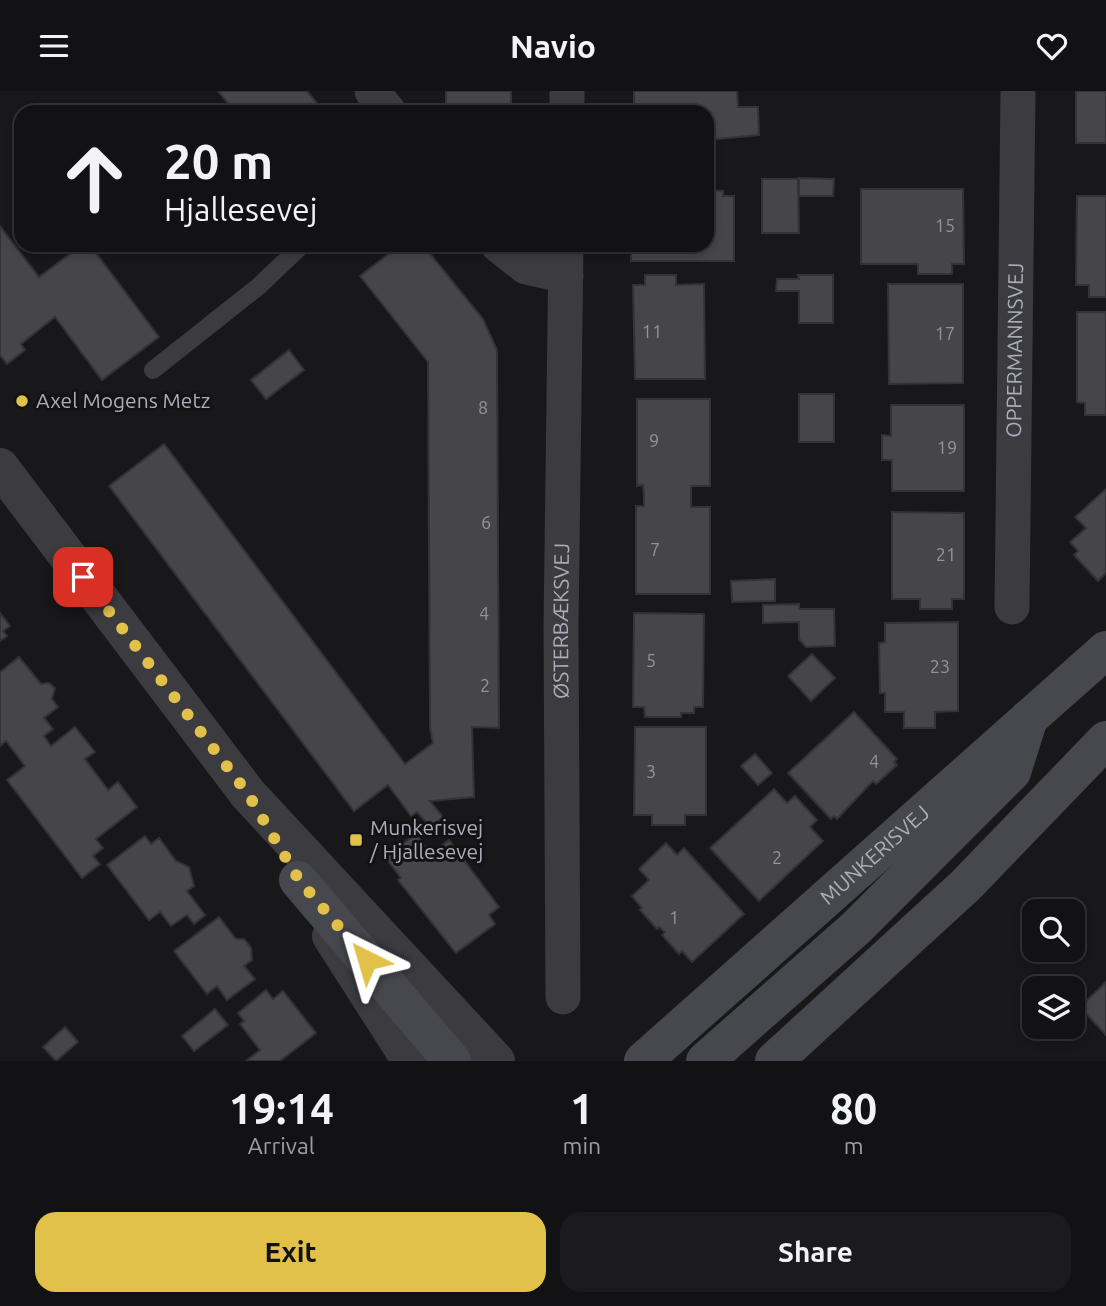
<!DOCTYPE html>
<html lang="en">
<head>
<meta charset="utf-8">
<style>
  body { margin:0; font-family:Ubuntu,sans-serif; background:#1b1b1d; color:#f1f3f6; height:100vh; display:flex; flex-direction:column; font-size:26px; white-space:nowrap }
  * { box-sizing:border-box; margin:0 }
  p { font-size:23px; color:#9c9ea0 }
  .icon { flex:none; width:38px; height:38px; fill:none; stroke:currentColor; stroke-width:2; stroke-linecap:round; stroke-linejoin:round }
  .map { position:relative; height:970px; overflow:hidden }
  .side { display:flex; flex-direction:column; background:#121214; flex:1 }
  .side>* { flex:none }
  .banner { position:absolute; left:14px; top:14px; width:700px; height:147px; border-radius:21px; box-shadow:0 4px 10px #0003,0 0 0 2px #313234; background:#121214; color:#f1f3f6; overflow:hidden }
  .buttons { position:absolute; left:1022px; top:808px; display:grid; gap:14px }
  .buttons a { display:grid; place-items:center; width:63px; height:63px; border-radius:14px; background:#121214; box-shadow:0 4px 10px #0003,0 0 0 2px #313234; font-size:35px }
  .pin { position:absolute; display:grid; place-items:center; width:60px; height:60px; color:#fff; margin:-30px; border-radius:14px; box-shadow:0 4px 10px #0006 }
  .me { position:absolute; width:77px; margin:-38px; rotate:320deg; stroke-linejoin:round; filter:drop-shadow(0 0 5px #0008) }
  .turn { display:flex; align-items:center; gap:24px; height:147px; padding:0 35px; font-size:32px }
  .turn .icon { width:91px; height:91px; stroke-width:2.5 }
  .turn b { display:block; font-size:49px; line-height:60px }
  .eta { display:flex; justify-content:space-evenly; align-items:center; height:119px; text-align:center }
  .eta b { font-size:42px; font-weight:700; line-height:49px }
  .cta { display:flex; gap:14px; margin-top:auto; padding:14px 35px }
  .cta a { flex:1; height:80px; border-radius:21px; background:#e1c149; color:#111; font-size:28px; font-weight:700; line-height:80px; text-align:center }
  .cta a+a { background:#1b1b1d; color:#f1f3f6 }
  header { display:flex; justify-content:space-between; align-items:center; height:91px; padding:0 35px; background:#121214; font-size:32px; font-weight:700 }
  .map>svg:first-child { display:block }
  .building { fill:#45454a; stroke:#333236; stroke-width:2 }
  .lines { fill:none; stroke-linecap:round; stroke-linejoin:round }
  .service { stroke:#3b3b40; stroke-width:18 }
  .minor { stroke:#3b3b40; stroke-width:35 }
  .tertiary { stroke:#3b3b40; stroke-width:38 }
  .secondary { stroke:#47484e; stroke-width:38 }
  .route { stroke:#e1c149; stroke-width:12; stroke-dasharray:0 21.6 }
  .poi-dot { fill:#e1c149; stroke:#131315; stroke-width:2.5 }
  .labels { text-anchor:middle; stroke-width:6; stroke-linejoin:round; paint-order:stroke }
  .number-label { font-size:18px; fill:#92949c }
  .street-label { font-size:21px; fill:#abaeb8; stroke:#131315 }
  .poi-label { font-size:21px; fill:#abaeb8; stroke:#131315; text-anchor:start }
</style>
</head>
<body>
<header><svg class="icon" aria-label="menu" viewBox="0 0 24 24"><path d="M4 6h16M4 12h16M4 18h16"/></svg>Navio<svg class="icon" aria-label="heart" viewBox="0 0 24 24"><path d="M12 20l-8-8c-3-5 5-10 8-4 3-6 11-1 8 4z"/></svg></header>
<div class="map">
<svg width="1106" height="970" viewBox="0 0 1106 970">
  <rect width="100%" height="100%" fill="#18181a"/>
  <g class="building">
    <path d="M 218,0 L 307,0 L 324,21 L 235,21 Z"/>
    <path d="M 446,0 L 511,0 L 511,17 L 446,18 Z"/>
    <path d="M 634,0 L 737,0 L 738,16 L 758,16 L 759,44 L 707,49 L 707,21 L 634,21 Z"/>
    <rect x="1076" y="0" width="30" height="52"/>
    <path d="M 799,87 L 834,88 L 833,105 L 799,105 Z"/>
    <path d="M 762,88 L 798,88 L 799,142 L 762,142 Z"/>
    <path d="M 861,98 L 963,98 L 964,173 L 952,173 L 952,183 L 918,183 L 918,173 L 861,173 Z"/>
    <path d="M 707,99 L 723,100 L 723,105 L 734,105 L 734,170 L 631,170 L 631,154 L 707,154 Z"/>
    <path d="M 1077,105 L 1106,105 L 1106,206 L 1089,206 L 1089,194 L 1076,194 Z"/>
    <path d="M 0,135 L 39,186 L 82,154 L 90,154 L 159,246 L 102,289 L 55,226 L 21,253 L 25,259 L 7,273 L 0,264 Z"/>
    <path d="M 400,154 L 423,154 L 483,228 L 497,259 L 499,637 L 472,636 L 474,706 L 430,710 L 443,726 L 430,736 L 417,721 L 411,725 L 388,694 L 354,720 L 109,395 L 164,353 L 405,673 L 433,652 L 430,637 L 428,271 L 360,185 Z"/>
    <path d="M 645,184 L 676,184 L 676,194 L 704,193 L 705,288 L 635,288 L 633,194 L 645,194 Z"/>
    <path d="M 798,184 L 833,184 L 833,232 L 799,232 L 799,200 L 776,200 L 777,188 L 799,188 Z"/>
    <path d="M 888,193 L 963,193 L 963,292 L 889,293 Z"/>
    <path d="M 1077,221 L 1106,221 L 1106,324 L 1085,324 L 1085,312 L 1077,311 Z"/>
    <path d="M 289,259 L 304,279 L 266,308 L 251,289 Z"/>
    <rect x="799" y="303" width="35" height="48"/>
    <path d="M 637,308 L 710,308 L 710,395 L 691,395 L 691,416 L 710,416 L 710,503 L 636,503 L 636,415 L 644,415 L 644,404 L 643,394 L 637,395 Z"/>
    <path d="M 891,314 L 964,314 L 964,400 L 892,400 L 892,369 L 882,369 L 882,344 L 891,345 Z"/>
    <path d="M 1106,398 L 1106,482 L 1098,490 L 1074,464 L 1078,460 L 1070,451 L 1086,437 L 1075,426 Z"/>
    <path d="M 892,421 L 964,422 L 964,508 L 952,508 L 952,518 L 920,518 L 920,508 L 892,508 Z"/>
    <path d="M 775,488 L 775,510 L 732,511 L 731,490 Z"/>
    <path d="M 799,513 L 799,518 L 834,518 L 835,555 L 806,556 L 799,548 L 799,531 L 763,532 L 763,514 Z"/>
    <path d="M 0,522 L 10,535 L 3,540 L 7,545 L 0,550 Z"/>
    <path d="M 634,522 L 704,523 L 703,616 L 694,616 L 694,622 L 681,622 L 681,626 L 645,626 L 644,616 L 633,616 Z"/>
    <path d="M 958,531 L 958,620 L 935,621 L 935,637 L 904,637 L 904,621 L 885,621 L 885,602 L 880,602 L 879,552 L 885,551 L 885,532 Z"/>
    <path d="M 812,563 L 835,587 L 811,610 L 788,585 Z"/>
    <path d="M 19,566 L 41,593 L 49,592 L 55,597 L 52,608 L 58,616 L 44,627 L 53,638 L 44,645 L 51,655 L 75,636 L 95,661 L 85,668 L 108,699 L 118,691 L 137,716 L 96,748 L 103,757 L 93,765 L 100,773 L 82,787 L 7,689 L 25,675 L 6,650 L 0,655 L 0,581 Z"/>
    <path d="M 854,621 L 897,668 L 894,671 L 897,674 L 876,693 L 873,690 L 837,728 L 834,725 L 831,728 L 788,682 Z"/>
    <path d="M 635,636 L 706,636 L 706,724 L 685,724 L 685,734 L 652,734 L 652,724 L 634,724 Z"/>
    <path d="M 755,663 L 772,682 L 758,694 L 741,675 Z"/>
    <path d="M 774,698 L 787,712 L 795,705 L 817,729 L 810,736 L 823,750 L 759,810 L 710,757 Z"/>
    <path d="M 416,743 L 431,763 L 449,749 L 499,816 L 489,824 L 495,833 L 456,862 L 398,789 L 401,787 L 385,766 Z"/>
    <path d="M 145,745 L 151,753 L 159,747 L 176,770 L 189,776 L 194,795 L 187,800 L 205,824 L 194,833 L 187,824 L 171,835 L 160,821 L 149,829 L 107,774 Z"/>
    <path d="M 666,752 L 677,764 L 684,757 L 744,823 L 692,871 L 682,860 L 679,863 L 662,844 L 665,841 L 659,836 L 657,838 L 640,819 L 642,817 L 632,805 L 649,789 L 639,778 Z"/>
    <path d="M 219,826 L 236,848 L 244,848 L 251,857 L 252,869 L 244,875 L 255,888 L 227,909 L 217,895 L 207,903 L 174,860 Z"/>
    <path d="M 1106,891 L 1106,944 L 1080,916 Z"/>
    <path d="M 266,899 L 273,908 L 283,900 L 316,942 L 280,970 L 246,970 L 260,959 L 240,933 L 244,930 L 238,922 Z"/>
    <path d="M 215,918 L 228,934 L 194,960 L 182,945 Z"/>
    <path d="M 65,936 L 78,951 L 56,970 L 43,956 Z"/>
  </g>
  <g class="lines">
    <path class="service" d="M 153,279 L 259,195 L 302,154"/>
    <g class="minor">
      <path d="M 372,0 L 389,21"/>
      <path d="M 567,21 L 567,0"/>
      <path d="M 498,154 L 526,176 L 566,185"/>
      <path id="s1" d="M 1012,516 L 1018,0"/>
      <path id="s2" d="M 563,906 L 561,536 L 566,154"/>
    </g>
    <g class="tertiary">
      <path d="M 0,376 L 248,703 L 496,970"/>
      <path d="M 331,845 L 411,970"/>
    </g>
    <g class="secondary">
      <path d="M 298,789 L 452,970"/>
      <path id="s3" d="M 643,970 L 1106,559"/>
      <path d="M 705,970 L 856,837 L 1012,681 L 1029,627"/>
      <path d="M 774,970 L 965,795 L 1106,649"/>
    </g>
  </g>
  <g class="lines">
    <path class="route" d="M 83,486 L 248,703 L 299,789 L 367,869"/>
  </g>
  <g class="poi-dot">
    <circle cx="22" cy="310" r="7"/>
    <rect x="349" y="742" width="14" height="14" rx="3.5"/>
  </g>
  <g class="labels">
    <g class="number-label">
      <text x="945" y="141">15</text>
      <text x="652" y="247">11</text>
      <text x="945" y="249">17</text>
      <text x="483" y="323">8</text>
      <text x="654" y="356">9</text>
      <text x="947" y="363">19</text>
      <text x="486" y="438">6</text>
      <text x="655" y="465">7</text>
      <text x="946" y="470">21</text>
      <text x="484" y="529">4</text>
      <text x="651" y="576">5</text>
      <text x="940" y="582">23</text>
      <text x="485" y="601">2</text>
      <text x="874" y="677">4</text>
      <text x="651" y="687">3</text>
      <text x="777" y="773">2</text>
      <text x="674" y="833">1</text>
    </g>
    <g class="street-label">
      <text dy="7" stroke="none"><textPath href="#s1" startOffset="257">OPPERMANNSVEJ</textPath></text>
      <text dy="7" stroke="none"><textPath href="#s2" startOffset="376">ØSTERBÆKSVEJ</textPath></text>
      <text dy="7" stroke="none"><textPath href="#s3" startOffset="310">MUNKERISVEJ</textPath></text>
    </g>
    <g class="poi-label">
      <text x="36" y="317">Axel Mogens Metz</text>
      <text x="370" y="744">Munkerisvej<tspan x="370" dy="24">/ Hjallesevej</tspan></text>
    </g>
  </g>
</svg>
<div class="buttons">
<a><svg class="icon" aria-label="search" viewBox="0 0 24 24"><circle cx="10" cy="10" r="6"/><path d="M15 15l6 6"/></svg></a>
<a><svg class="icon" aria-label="layers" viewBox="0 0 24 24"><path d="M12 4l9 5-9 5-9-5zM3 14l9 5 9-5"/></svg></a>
</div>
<div class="pin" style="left:83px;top:486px;background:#d93025"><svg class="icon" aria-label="arrive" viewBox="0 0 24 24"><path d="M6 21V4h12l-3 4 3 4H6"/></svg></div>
<svg class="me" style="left:367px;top:869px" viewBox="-20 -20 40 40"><path d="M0-17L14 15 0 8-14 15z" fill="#e1c149" stroke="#fff" stroke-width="4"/></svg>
<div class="banner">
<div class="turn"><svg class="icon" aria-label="ahead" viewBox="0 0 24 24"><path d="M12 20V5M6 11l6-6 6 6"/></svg><div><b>20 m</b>Hjallesevej</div></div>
</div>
</div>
<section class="side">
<div class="eta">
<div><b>19:14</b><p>Arrival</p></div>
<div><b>1</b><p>min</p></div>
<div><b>80</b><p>m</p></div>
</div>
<div class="cta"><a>Exit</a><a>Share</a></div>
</section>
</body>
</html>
